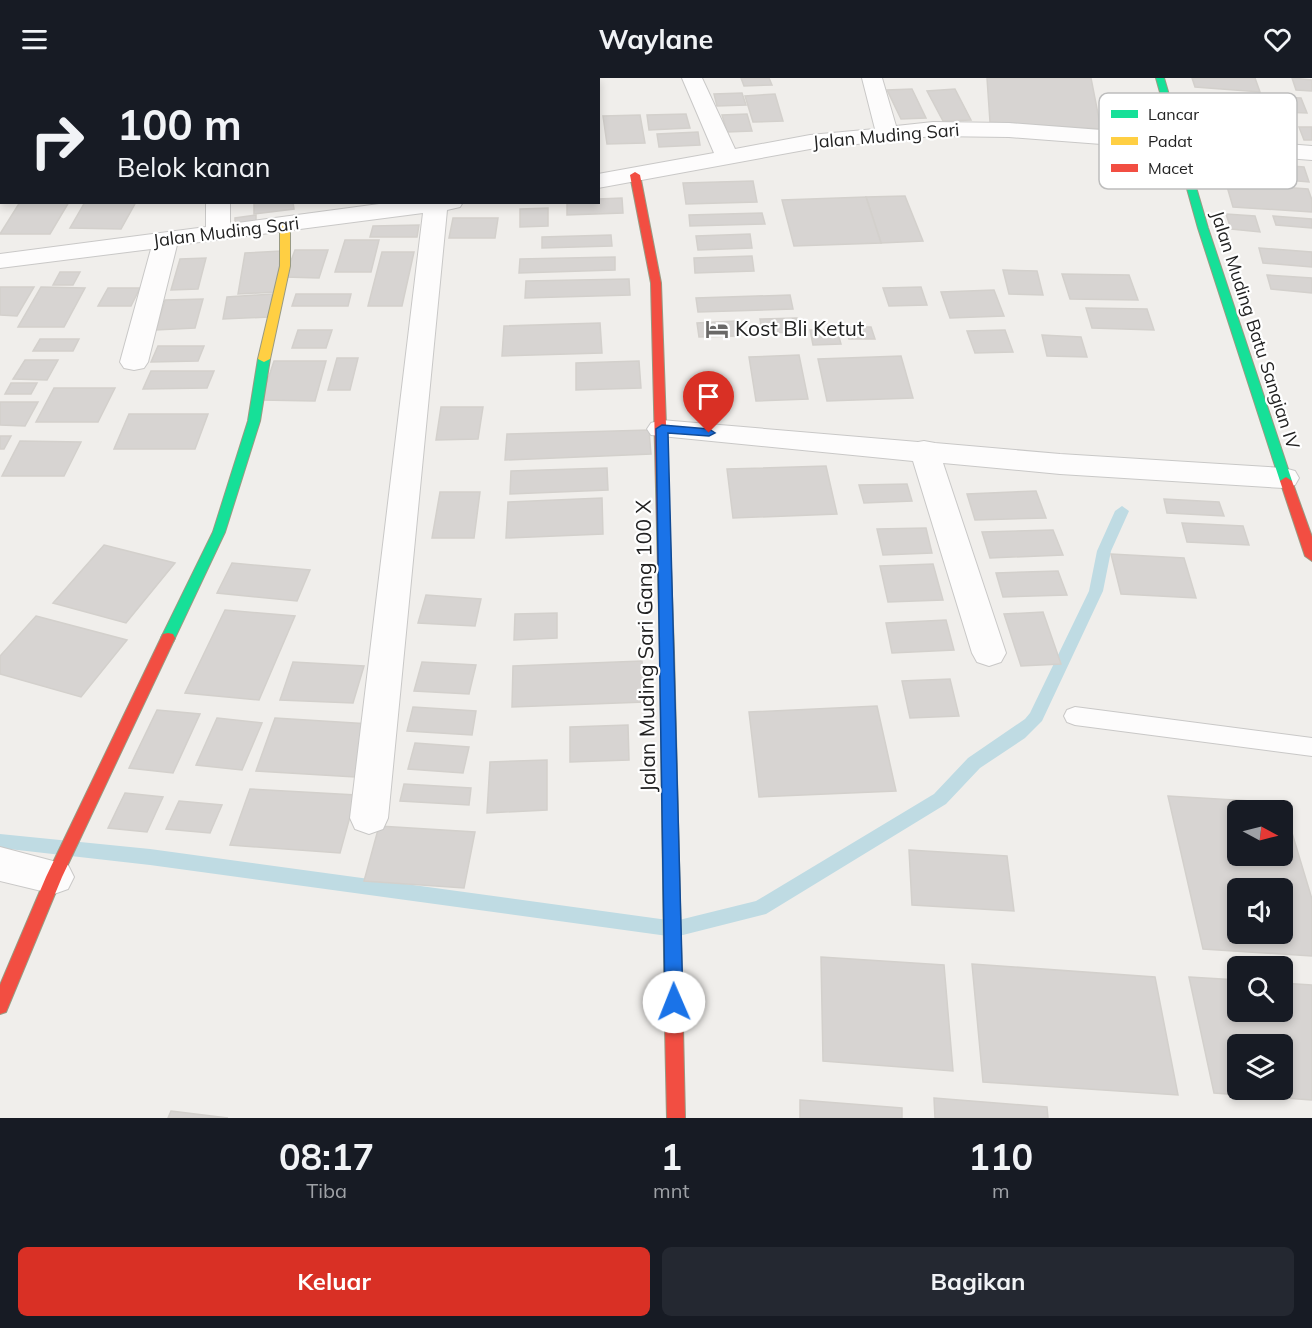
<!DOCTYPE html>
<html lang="id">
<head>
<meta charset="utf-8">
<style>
  body { margin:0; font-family:Mulish,sans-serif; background:#242831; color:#f1f3f6; height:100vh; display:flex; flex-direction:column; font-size:22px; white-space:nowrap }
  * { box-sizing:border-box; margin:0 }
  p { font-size:20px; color:#9ea1a6 }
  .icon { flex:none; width:33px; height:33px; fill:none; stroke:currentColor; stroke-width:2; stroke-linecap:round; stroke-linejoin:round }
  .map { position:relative; height:1040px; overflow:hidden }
  .details { display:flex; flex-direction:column; background:#171b24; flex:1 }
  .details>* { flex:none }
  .hud { position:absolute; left:0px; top:0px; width:600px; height:126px; box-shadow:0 3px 9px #0003; background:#171b24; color:#f1f3f6; overflow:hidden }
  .needle { width:39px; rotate:97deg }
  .fabs { position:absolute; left:1227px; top:722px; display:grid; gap:12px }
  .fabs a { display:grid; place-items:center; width:66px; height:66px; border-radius:9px; background:#171b24; box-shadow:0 3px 9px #0003; font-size:30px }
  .pin { position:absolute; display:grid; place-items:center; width:51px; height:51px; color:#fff; margin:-62px -26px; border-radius:50% 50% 50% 0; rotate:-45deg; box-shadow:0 0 6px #0007 }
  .pin .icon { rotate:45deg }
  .me { position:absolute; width:66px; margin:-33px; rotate:359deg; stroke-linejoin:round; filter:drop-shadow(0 0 4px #0008) }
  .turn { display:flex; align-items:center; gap:21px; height:126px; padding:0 18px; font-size:27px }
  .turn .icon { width:78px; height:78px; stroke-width:2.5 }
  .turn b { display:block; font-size:42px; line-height:51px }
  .eta { display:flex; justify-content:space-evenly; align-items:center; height:102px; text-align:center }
  .eta b { font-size:36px; font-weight:700; line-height:42px }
  .cta { display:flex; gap:12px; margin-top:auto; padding:12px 18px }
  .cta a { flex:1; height:69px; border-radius:9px; background:#d93025; color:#fff; font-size:24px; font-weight:700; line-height:69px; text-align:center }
  .cta a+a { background:#242831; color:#f1f3f6 }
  header { display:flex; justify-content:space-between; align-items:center; height:78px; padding:0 18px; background:#171b24; font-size:27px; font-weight:700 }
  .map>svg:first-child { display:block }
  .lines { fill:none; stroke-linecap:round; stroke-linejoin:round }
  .stream { fill:#bfdbe3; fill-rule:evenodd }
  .building { fill:#d7d4d2; stroke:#d3d0cc; stroke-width:1.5; fill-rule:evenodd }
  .lane-casing { stroke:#c9c8c7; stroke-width:2 }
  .street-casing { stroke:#c9c8c7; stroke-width:2 }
  .fast-casing { stroke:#999a82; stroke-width:2 }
  .slow-casing { stroke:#999a82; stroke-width:2 }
  .jam-casing { stroke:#999a82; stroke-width:2 }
  .lane { fill:#fdfcfc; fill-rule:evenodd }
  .street { fill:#fdfcfc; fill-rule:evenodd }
  .fast { fill:#16e098; fill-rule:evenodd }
  .slow { fill:#ffcf43; fill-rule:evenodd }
  .jam { fill:#f24e42; fill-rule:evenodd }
  .route { fill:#1a73e8; stroke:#114b97; stroke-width:1.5 }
  .labels { text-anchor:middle; stroke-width:4.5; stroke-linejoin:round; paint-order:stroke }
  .far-street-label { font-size:18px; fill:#222; stroke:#fff }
  .poi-label { font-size:21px; fill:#222; stroke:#fff; text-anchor:start }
  .street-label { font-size:21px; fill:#222; stroke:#fff }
  .key { fill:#fff; stroke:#bdbdbd; stroke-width:1.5 }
  .key-label { font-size:16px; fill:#222 }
</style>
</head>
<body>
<header><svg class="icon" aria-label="menu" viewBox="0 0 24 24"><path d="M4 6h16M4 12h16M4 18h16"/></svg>Waylane<svg class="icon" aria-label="heart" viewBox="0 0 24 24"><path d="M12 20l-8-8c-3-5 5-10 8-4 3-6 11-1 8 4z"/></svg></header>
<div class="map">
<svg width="1312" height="1040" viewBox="0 0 1312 1040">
  <rect width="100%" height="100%" fill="#f0eeeb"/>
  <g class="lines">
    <path class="stream" d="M 1122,428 L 1129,433 L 1111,473 L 1103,513 L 1042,643 L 1025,660 L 980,690 L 946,726 L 766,836 L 675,859 L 150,787 L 0,770 L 0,756 L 150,771 L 675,843 L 756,823 L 934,716 L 968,680 L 1025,641 L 1030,635 L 1089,513 L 1097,473 L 1115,433 Z"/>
  </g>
  <g class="building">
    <path d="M 741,0 L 769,0 L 772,7 L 744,8 Z"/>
    <path d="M 987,0 L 1091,0 L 1101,51 L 990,44 Z"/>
    <path d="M 1192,0 L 1255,0 L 1260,14 L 1195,9 Z"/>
    <path d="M 1292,0 L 1312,2 L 1312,13 L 1296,12 Z"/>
    <path d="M 912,11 L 926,40 L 901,41 L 887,12 Z"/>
    <path d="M 955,11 L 971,42 L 943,43 L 927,13 Z"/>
    <path d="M 742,15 L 746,27 L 717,28 L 714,16 Z"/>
    <path d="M 775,16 L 783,43 L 753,44 L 745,18 Z"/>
    <path d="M 1276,19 L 1301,20 L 1307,35 L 1281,34 Z"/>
    <path d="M 686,36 L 690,50 L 649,52 L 647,37 Z"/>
    <path d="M 747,36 L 752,53 L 727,54 L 722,37 Z"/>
    <path d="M 640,37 L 645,65 L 607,66 L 603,38 Z"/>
    <path d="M 1299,49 L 1312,49 L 1312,62 L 1304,62 Z"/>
    <path d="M 698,54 L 700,67 L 659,69 L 657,56 Z"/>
    <path d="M 1233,84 L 1304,89 L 1309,104 L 1237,98 Z"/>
    <path d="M 753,103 L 757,124 L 686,126 L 683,105 Z"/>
    <path d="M 1226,105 L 1308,111 L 1312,122 L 1312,134 L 1233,129 Z"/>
    <path d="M 905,118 L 923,163 L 881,165 L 866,119 Z"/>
    <path d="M 866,119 L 881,165 L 794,168 L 782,122 Z"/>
    <path d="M 622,120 L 623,135 L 567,137 L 567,124 L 598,124 L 598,121 Z"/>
    <path d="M 20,124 L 69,124 L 50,156 L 0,156 Z"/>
    <path d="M 85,124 L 136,124 L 121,151 L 70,150 Z"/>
    <path d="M 254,124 L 293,124 L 294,131 L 254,136 Z"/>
    <path d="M 548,130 L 548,148 L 520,149 L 520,131 Z"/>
    <path d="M 762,135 L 765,146 L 690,148 L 689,137 Z"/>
    <path d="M 1226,136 L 1255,138 L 1260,154 L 1231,151 Z"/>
    <path d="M 256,137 L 256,147 L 235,150 L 235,140 Z"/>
    <path d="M 1273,138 L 1312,141 L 1312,150 L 1276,147 Z"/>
    <path d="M 453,140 L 498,140 L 495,160 L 449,160 Z"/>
    <path d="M 419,147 L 417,159 L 370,159 L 373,148 Z"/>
    <path d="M 750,156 L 752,170 L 698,172 L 696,158 Z"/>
    <path d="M 611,157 L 612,168 L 542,170 L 542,159 Z"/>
    <path d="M 345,162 L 379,162 L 371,194 L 335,194 Z"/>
    <path d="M 1259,170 L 1312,174 L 1312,189 L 1263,185 Z"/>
    <path d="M 295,172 L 328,172 L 319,200 L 285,199 Z"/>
    <path d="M 281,173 L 275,214 L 238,216 L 245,175 Z"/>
    <path d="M 382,174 L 414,174 L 402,228 L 368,228 Z"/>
    <path d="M 752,178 L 754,193 L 695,195 L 694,180 Z"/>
    <path d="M 615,179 L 615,192 L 519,195 L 520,181 Z"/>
    <path d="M 206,180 L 198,211 L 171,212 L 180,181 Z"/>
    <path d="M 1003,192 L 1037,193 L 1043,217 L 1009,216 Z"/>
    <path d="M 60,194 L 80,194 L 73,207 L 53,207 Z"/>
    <path d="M 1062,196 L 1129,197 L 1138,222 L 1070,221 Z"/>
    <path d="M 1267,197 L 1312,200 L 1312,215 L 1271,211 Z"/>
    <path d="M 629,201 L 630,217 L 525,220 L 526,203 Z"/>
    <path d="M 0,209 L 34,209 L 17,238 L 0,237 Z"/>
    <path d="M 41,209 L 85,210 L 64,249 L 18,249 Z"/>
    <path d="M 921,209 L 927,227 L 889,228 L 883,210 Z"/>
    <path d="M 108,210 L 140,210 L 131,228 L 98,228 Z"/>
    <path d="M 994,212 L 1004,238 L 950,240 L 941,214 Z"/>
    <path d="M 272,216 L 269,239 L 223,241 L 227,219 Z"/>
    <path d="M 296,216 L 351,216 L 348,228 L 292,228 Z"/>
    <path d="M 790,217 L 793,231 L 698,234 L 696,220 Z"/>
    <path d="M 203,221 L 195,250 L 156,252 L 165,222 Z"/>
    <path d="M 1086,230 L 1147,231 L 1154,252 L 1092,250 Z"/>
    <path d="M 797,240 L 800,254 L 762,255 L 760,241 Z"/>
    <path d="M 736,243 L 737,258 L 699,259 L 697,245 Z"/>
    <path d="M 600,245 L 602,275 L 502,278 L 504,248 Z"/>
    <path d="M 846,249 L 871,249 L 875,261 L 849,261 Z"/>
    <path d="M 298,252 L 332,252 L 326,270 L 292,270 Z"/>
    <path d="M 810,252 L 837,252 L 841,266 L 813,267 Z"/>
    <path d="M 1005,252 L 1013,274 L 975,275 L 967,253 Z"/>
    <path d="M 1042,257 L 1081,259 L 1087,279 L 1047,278 Z"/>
    <path d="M 40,261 L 79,261 L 73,273 L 33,273 Z"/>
    <path d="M 158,268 L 204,268 L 198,283 L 151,284 Z"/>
    <path d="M 799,277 L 808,321 L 756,323 L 749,279 Z"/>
    <path d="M 901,278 L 913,320 L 827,323 L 818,281 Z"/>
    <path d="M 337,280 L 358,280 L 350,312 L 328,312 Z"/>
    <path d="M 25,282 L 58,282 L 47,302 L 13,301 Z"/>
    <path d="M 274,283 L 326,283 L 315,323 L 261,322 Z"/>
    <path d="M 639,283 L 641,310 L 576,312 L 576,285 Z"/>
    <path d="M 151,293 L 214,293 L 207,310 L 143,311 Z"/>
    <path d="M 11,305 L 37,305 L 31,316 L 5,316 Z"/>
    <path d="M 54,310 L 115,310 L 98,344 L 36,344 Z"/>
    <path d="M 0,324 L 38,324 L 25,348 L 0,347 Z"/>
    <path d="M 441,329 L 483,329 L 478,361 L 436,362 Z"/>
    <path d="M 129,336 L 208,336 L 195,371 L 114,371 Z"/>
    <path d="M 649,352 L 651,376 L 505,382 L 507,356 Z"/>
    <path d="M 0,358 L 11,358 L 4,371 L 0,371 Z"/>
    <path d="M 20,363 L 81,364 L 64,398 L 2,398 Z"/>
    <path d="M 826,388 L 837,436 L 733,440 L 727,391 Z"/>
    <path d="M 607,390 L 608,412 L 510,416 L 511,393 Z"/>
    <path d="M 907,406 L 912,423 L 864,425 L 859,407 Z"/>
    <path d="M 1036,413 L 1046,440 L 975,442 L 967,416 Z"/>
    <path d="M 440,414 L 480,414 L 474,460 L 432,460 Z"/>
    <path d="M 602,420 L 603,456 L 506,460 L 508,424 Z"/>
    <path d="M 1164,421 L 1219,424 L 1224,438 L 1167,435 Z"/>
    <path d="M 1182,445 L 1243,448 L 1249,467 L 1187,464 Z"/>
    <path d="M 926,450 L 932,475 L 883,477 L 877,451 Z"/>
    <path d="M 1053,452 L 1063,477 L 990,480 L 982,454 Z"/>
    <path d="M 104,467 L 175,485 L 126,545 L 53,525 Z"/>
    <path d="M 1111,476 L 1184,480 L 1196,520 L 1121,516 Z"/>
    <path d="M 232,485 L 310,492 L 297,523 L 217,515 Z"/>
    <path d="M 933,486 L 943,522 L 888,524 L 880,488 Z"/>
    <path d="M 1058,493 L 1067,517 L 1003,519 L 996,495 Z"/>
    <path d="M 426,517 L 481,521 L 475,548 L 418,545 Z"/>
    <path d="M 225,532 L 295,538 L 259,622 L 185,615 Z"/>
    <path d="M 1043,534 L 1061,586 L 1021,588 L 1004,536 Z"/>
    <path d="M 557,535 L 557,560 L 514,562 L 515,536 Z"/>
    <path d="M 36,538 L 127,562 L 81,619 L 0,596 L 0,578 Z"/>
    <path d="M 946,542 L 954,572 L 892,575 L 886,545 Z"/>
    <path d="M 642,583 L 645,624 L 512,629 L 513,588 Z"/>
    <path d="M 293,584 L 364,588 L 353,625 L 280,622 Z"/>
    <path d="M 422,584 L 476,587 L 469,616 L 414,613 Z"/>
    <path d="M 950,601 L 959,638 L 910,640 L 902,603 Z"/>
    <path d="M 877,628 L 896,713 L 759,719 L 749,634 Z"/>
    <path d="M 413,629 L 476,633 L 472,657 L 407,653 Z"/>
    <path d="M 157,632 L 200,636 L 173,695 L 129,690 Z"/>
    <path d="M 217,640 L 262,645 L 242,692 L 196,687 Z"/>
    <path d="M 275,640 L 370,646 L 355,699 L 256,693 Z"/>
    <path d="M 628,647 L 629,682 L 570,684 L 570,649 Z"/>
    <path d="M 415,665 L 469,669 L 463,695 L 408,691 Z"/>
    <path d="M 547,682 L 547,732 L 487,735 L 490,684 Z"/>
    <path d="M 404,706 L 471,710 L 469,727 L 400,723 Z"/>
    <path d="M 250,711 L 356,717 L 340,775 L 230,767 Z"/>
    <path d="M 125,715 L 163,719 L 147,754 L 108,750 Z"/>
    <path d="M 1168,718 L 1283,725 L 1312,821 L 1312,878 L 1203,871 ZM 1238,732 L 1282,732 L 1282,777 L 1238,777 ZM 1238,810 L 1282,810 L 1282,855 L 1238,855 Z"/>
    <path d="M 179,723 L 222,727 L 210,755 L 166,751 Z"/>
    <path d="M 379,748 L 475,754 L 464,810 L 364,803 Z"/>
    <path d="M 909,772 L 1007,778 L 1014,833 L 912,827 Z"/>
    <path d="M 821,879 L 944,887 L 953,993 L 823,983 Z"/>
    <path d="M 972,886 L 1155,899 L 1178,1017 L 983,1004 Z"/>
    <path d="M 1189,899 L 1238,902 L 1238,933 L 1282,933 L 1282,905 L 1312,907 L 1312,1022 L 1214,1015 ZM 1238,966 L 1282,966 L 1282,1011 L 1238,1011 Z"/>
    <path d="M 934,1020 L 1047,1029 L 1048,1040 L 935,1040 Z"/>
    <path d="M 800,1022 L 902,1030 L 902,1040 L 800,1040 Z"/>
    <path d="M 171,1033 L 228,1040 L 168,1040 Z"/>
  </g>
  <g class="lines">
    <g class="lane-casing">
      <path id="lane" d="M 1075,629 L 1312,660 L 1312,678 L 1075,647 L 1067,644 L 1064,638 L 1067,632 Z"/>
    </g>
    <g class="street-casing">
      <g id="street">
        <rect x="206" y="0" width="20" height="2"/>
        <path d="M 419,0 L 439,0 L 418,2 Z"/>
        <path d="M 682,0 L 702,0 L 735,71 L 810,57 L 875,51 L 862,0 L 882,0 L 896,48 L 933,44 L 1009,45 L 1312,68 L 1312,82 L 1009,59 L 933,58 L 810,71 L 598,110 L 598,96 L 714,75 Z"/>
        <path d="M 206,124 L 230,124 L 230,146 L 394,124 L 463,124 L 460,129 L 447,132 L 388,740 L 383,751 L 369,756 L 355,751 L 350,740 L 423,135 L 177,167 L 148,284 L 144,290 L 134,292 L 124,290 L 120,284 L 151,171 L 0,190 L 0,176 L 206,149 Z"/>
        <path d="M 661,342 L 918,364 L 924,363 L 935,365 L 1060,376 L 1284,390 L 1295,393 L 1299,400 L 1295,407 L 1284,410 L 1060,396 L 943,385 L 1006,575 L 1001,584 L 989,588 L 977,584 L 972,575 L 913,383 L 651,357 L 647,351 L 651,345 Z"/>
        <path d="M 0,769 L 68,787 L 74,799 L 68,811 L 54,816 L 0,803 Z"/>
      </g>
    </g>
    <g class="fast-casing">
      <g id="fast">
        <path d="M 1156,0 L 1164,0 L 1208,150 L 1292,403 L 1290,406 L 1286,407 L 1280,403 L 1198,150 Z"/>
        <path d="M 264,278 L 270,281 L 260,343 L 225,454 L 173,564 L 163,564 L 161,560 L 213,454 L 248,343 L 258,281 Z"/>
      </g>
    </g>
    <g class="slow-casing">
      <g id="slow">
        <path d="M 285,144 L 290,147 L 290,188 L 270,281 L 264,284 L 258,281 L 280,188 L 280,147 Z"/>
        <path d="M 667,570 L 672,571 L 674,575 L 683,949 L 680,955 L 674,957 L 668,955 L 665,949 L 660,575 L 662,571 Z"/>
      </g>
    </g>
    <g class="jam-casing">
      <g id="jam">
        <path d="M 635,94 L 640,97 L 661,205 L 674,575 L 672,579 L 662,579 L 660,575 L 651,205 L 630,97 Z"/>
        <path d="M 1286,399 L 1292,403 L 1312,459 L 1312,483 L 1305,478 L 1280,403 Z"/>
        <path d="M 168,555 L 173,556 L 175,560 L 62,799 L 6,934 L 0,936 L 0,907 L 46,799 L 161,560 L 163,556 Z"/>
        <path d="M 674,941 L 680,943 L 683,949 L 685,1040 L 667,1040 L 665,949 L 668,943 Z"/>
      </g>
    </g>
    <use href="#lane" class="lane"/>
    <use href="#street" class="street"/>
    <use href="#fast" class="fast"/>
    <use href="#slow" class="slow"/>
    <use href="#jam" class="jam"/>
  </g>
  <path class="route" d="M 662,347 L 709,351 L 715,355 L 709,358 L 668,355 L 683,924 L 680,930 L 674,932 L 668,930 L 665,924 L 656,351 Z"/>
  <defs>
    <g id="hotel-bare" transform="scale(1.8)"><path d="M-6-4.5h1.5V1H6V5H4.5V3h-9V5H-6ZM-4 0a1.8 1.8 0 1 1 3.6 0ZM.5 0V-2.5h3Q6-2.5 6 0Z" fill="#6a6968" stroke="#fff" stroke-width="2.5" paint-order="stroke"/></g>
  </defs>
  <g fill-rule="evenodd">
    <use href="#hotel-bare" x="717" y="251"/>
  </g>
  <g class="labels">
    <g class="far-street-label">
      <text transform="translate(886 58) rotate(-5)" y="6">Jalan Muding Sari</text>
      <text transform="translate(226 154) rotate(-7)" y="6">Jalan Muding Sari</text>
      <text transform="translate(1255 252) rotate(72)" y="6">Jalan Muding Batu Sangian IV</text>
    </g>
    <g class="poi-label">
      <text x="735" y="258">Kost Bli Ketut</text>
    </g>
    <g class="street-label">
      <text transform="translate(646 568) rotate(-91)" y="7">Jalan Muding Sari Gang 100 X</text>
    </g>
  </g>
  <rect x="1099" y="15" width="198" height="96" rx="9" class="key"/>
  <rect x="1111" y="32" width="27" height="8" fill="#16e098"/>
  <rect x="1111" y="59" width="27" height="8" fill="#ffcf43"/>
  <rect x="1111" y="86" width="27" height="8" fill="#f24e42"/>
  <g class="key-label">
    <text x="1148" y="42">Lancar</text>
    <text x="1148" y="69">Padat</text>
    <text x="1148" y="96">Macet</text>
  </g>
</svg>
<div class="fabs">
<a><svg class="needle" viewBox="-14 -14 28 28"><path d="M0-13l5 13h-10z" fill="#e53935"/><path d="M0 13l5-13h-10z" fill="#9ea1a6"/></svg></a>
<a><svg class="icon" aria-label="sound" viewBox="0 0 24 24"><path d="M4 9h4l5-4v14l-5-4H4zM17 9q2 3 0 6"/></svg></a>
<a><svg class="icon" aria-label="search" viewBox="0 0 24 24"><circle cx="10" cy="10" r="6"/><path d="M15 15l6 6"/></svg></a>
<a><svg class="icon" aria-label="layers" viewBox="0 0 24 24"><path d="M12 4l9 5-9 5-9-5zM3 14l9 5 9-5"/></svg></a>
</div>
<div class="pin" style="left:709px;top:355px;background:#d93025"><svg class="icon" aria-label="arrive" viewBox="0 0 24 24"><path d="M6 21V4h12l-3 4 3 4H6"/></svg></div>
<svg class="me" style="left:674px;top:924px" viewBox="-20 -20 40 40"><circle r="19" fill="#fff"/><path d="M0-13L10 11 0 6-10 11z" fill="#1a73e8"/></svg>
<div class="hud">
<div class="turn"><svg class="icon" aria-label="right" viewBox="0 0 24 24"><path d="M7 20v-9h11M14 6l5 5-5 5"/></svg><div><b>100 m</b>Belok kanan</div></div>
</div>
</div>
<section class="details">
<div class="eta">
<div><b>08:17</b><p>Tiba</p></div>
<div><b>1</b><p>mnt</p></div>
<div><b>110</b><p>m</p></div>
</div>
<div class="cta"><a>Keluar</a><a>Bagikan</a></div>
</section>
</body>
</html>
